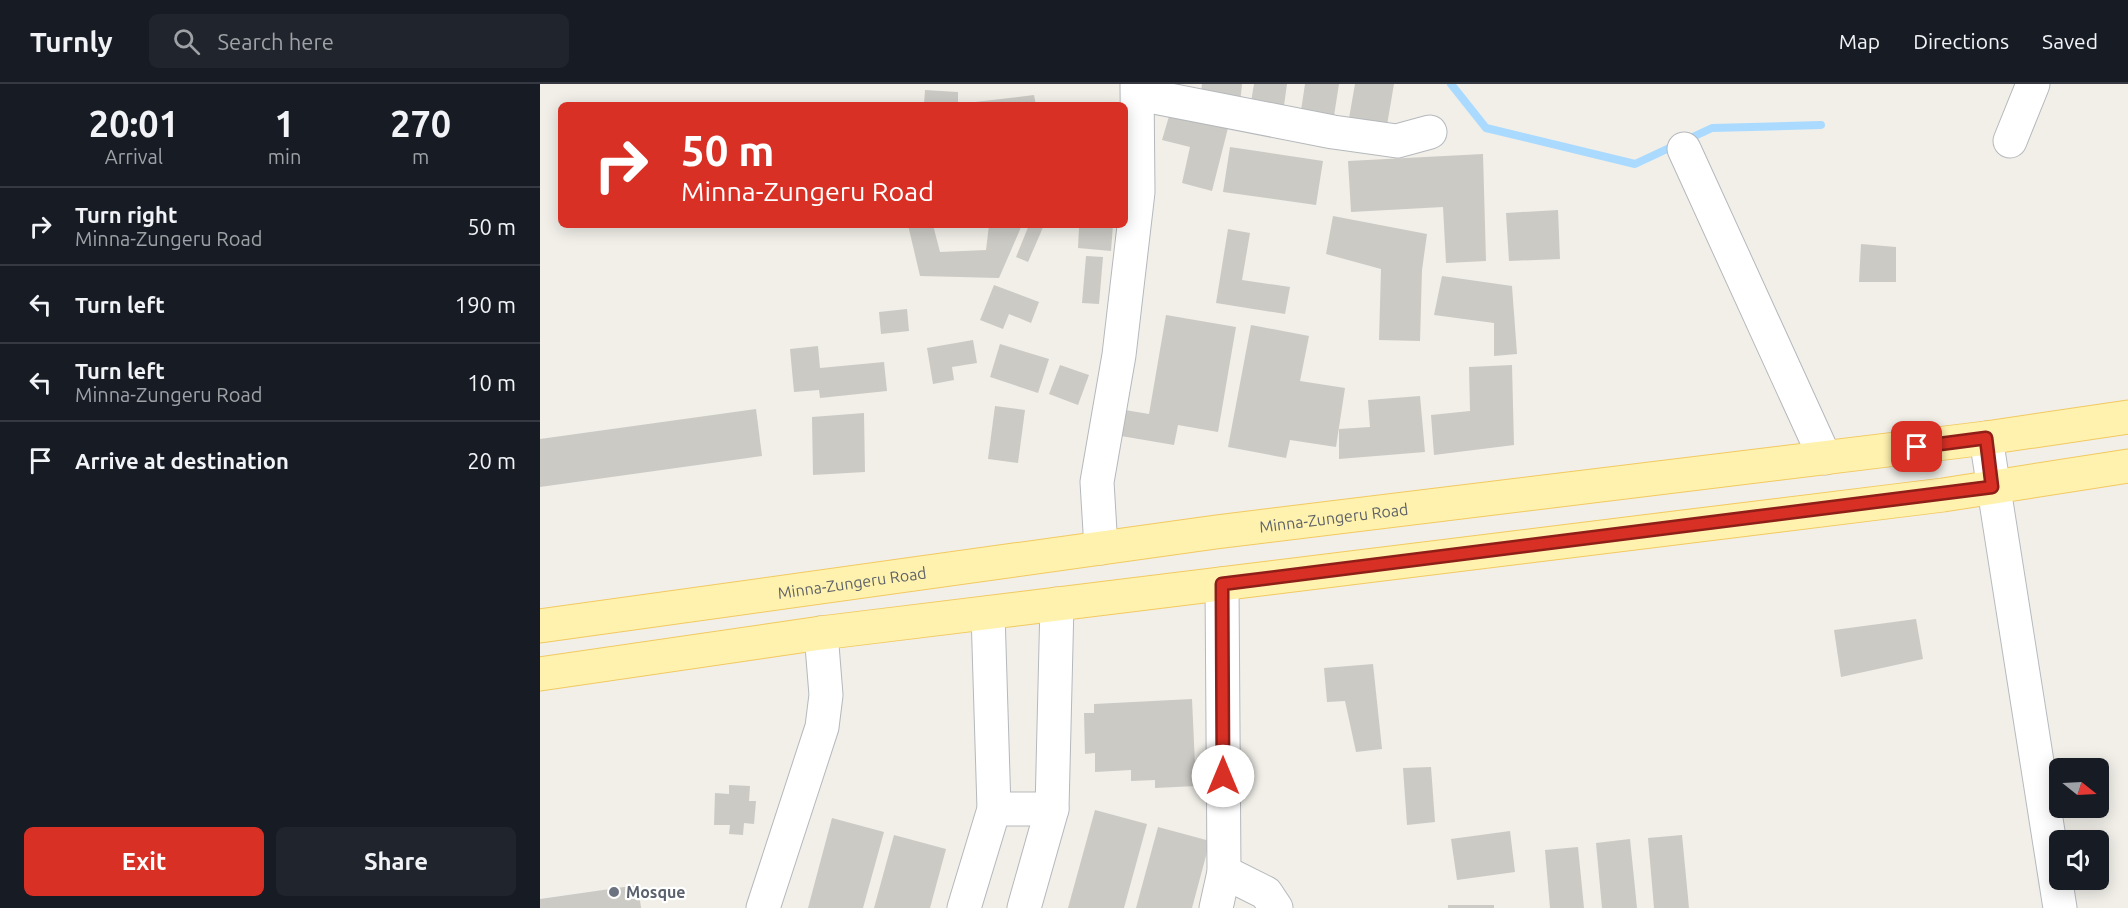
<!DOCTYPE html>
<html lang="en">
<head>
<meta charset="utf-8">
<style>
  body { margin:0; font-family:Ubuntu,sans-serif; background:#20242c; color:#f1f3f6; height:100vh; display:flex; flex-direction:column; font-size:22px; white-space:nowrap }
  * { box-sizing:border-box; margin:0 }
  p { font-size:20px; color:#9ea1a6 }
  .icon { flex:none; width:33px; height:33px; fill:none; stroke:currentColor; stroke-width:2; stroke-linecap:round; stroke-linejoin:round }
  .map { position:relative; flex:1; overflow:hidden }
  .panel { display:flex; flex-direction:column; background:#171b24; width:540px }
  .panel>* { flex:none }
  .banner { position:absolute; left:18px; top:18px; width:570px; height:126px; border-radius:9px; box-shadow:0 3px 15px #0003; background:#d93025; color:#fff; overflow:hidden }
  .needle { width:39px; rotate:108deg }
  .tools { position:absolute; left:1509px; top:674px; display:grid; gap:12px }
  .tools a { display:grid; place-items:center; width:60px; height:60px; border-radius:9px; background:#171b24; box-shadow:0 3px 15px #0003; font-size:30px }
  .pin { position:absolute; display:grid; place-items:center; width:51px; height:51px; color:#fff; margin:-26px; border-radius:12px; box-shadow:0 3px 9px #0006 }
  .me { position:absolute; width:66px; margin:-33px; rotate:0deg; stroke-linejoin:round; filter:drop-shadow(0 0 4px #0008) }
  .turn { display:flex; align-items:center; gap:21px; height:126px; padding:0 24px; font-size:27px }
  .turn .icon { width:78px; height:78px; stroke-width:2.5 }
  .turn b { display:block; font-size:42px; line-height:51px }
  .eta { display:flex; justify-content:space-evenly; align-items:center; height:102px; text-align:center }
  .eta b { font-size:36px; font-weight:700; line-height:42px }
  .primary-button { display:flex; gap:12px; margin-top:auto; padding:12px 24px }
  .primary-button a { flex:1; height:69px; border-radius:9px; background:#d93025; color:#fff; font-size:24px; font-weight:700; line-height:69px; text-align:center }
  .primary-button a+a { background:#20242c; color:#f1f3f6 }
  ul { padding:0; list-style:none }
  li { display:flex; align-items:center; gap:18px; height:78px; padding:0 24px; border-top:2px solid #363941 }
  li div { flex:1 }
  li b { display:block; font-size:22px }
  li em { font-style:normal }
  header { display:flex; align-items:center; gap:36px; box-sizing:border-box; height:84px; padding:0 30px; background:#171b24; border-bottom:2px solid #363941 }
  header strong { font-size:28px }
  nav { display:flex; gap:33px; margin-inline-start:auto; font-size:21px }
  .search { width:420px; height:54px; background:#20242c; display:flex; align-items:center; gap:15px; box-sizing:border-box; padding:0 21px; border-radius:9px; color:#9ea1a6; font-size:22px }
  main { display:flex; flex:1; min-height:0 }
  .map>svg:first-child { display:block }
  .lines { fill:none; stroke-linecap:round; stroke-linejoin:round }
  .stream { stroke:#aadaff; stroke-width:8 }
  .building { fill:#cccac5 }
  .street-casing { stroke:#b5b8bc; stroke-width:35 }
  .secondary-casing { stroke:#b6babf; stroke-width:35 }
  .primary-casing { stroke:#f2c960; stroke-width:35 }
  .street { stroke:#fff; stroke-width:33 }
  .secondary { stroke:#fff; stroke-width:33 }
  .primary { stroke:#fff2af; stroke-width:33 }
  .route-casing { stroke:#8d1f18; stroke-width:15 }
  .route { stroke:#d93025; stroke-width:10 }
  .worship-dot { fill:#6b7280; stroke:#fff; stroke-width:2 }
  .labels { text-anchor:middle; stroke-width:4.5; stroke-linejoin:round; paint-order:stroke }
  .street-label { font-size:16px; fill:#5f6368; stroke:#fff }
  .worship-label { font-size:16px; font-weight:bold; fill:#5b616d; stroke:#fff; text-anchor:start }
</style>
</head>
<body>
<header>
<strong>Turnly</strong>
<div class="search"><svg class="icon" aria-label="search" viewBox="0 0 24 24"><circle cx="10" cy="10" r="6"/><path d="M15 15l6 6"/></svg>Search here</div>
<nav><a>Map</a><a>Directions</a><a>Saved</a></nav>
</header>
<main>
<section class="panel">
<div class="eta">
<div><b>20:01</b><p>Arrival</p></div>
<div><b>1</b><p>min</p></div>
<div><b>270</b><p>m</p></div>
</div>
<ul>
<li><svg class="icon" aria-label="right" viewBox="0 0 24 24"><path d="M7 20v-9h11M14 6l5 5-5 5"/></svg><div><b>Turn right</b><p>Minna-Zungeru Road</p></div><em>50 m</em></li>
<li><svg class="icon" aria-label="left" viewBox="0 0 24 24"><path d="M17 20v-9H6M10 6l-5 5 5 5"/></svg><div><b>Turn left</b></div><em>190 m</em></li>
<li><svg class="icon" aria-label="left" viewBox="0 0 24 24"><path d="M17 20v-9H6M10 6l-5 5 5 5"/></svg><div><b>Turn left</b><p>Minna-Zungeru Road</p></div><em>10 m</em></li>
<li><svg class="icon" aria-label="arrive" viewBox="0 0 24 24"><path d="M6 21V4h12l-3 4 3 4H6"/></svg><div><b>Arrive at destination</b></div><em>20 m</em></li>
</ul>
<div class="primary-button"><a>Exit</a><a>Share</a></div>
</section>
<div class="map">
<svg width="1588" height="824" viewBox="0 0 1588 824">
  <rect width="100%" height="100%" fill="#f1efe8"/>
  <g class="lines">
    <path class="stream" d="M 911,0 L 946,44 L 1095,80 L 1172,44 L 1281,41"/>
  </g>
  <g class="building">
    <path d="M 662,0 L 702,0 L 700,20 L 660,16 Z"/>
    <path d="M 714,0 L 747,0 L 743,29 L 710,24 Z"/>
    <path d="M 765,0 L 799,0 L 793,38 L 760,33 Z"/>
    <path d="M 815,0 L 854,0 L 846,47 L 808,40 Z"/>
    <path d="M 385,6 L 418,8 L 418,21 L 384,21 Z"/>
    <path d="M 494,11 L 496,21 L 435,21 L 435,18 Z"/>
    <path d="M 630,29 L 688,44 L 672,107 L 642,99 L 650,63 L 622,56 Z"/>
    <path d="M 690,63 L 783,77 L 776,121 L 683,108 Z"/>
    <path d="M 943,70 L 946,177 L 906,179 L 903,123 L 811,128 L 808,77 Z"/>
    <path d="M 1018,126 L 1020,175 L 969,177 L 966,129 Z"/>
    <path d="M 793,132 L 887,150 L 882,186 L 880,257 L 839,256 L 841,185 L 786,170 Z"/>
    <path d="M 368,141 L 393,141 L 400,168 L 446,166 L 449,141 L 482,141 L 459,194 L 380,192 Z"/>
    <path d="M 489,141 L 504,141 L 488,178 L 476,173 Z"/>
    <path d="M 550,141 L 573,141 L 571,167 L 538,164 L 539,144 L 550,144 Z"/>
    <path d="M 688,145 L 710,149 L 702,196 L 750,203 L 745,230 L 676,219 Z"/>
    <path d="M 1321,160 L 1356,163 L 1356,198 L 1319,198 Z"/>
    <path d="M 546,172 L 563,173 L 559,220 L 542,219 Z"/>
    <path d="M 902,192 L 972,202 L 977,270 L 954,272 L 954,239 L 894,231 Z"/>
    <path d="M 454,201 L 499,218 L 491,239 L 469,230 L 463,245 L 440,236 Z"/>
    <path d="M 367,225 L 369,247 L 341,250 L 339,228 Z"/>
    <path d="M 626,231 L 696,243 L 678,348 L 638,341 L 634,361 L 575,351 L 579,325 L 609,330 Z"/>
    <path d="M 711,241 L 769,252 L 760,297 L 805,304 L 796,363 L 750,356 L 746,374 L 688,363 Z"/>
    <path d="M 433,256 L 437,279 L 412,283 L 414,296 L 393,300 L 387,264 Z"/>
    <path d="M 460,260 L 509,275 L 498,309 L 450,293 Z"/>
    <path d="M 278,262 L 280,284 L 344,278 L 347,307 L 280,314 L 279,306 L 254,308 L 250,265 Z"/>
    <path d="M 520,281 L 549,291 L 538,321 L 509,310 Z"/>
    <path d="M 972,281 L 974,361 L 894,371 L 891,331 L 930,327 L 929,283 Z"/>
    <path d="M 880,312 L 885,368 L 799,375 L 799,345 L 830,343 L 828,316 Z"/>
    <path d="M 455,322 L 485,326 L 478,379 L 448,375 Z"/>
    <path d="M 216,325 L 222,372 L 0,403 L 0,355 Z"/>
    <path d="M 324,329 L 325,388 L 273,391 L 272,333 Z"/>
    <path d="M 1376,535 L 1383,575 L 1301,593 L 1294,546 Z"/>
    <path d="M 833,580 L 842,665 L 816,668 L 805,617 L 787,618 L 784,584 Z"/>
    <path d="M 652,615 L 656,702 L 615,704 L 615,696 L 591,697 L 591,686 L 555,688 L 555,669 L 545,670 L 544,629 L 554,629 L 554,620 Z"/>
    <path d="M 891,683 L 895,738 L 867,741 L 863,684 Z"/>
    <path d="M 189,701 L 210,702 L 209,717 L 216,717 L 214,740 L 204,739 L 203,751 L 189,750 L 190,741 L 174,741 L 175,709 L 189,710 Z"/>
    <path d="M 555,726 L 607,740 L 584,824 L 528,824 Z"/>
    <path d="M 292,734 L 344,748 L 323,824 L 268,824 Z"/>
    <path d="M 618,743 L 670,757 L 652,824 L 596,824 Z"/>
    <path d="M 970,747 L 975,788 L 917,796 L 911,755 Z"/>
    <path d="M 354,751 L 406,765 L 390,824 L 334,824 Z"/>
    <path d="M 1142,751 L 1149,824 L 1114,824 L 1108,754 Z"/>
    <path d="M 1090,755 L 1097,824 L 1062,824 L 1056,759 Z"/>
    <path d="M 1038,763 L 1044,824 L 1010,824 L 1005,766 Z"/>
    <path d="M 98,801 L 101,824 L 0,824 L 0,815 Z"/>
    <rect x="908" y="821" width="46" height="3"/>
  </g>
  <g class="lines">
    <g class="street-casing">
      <g id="street">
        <path d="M 599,10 L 793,48 L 857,57 L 890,48"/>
        <path d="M 1470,57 L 1493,0"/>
        <path d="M 1144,65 L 1285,374"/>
        <path d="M 561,464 L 557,398 L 579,271 L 598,108 L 597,0"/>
        <path d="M 454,725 L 512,725"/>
        <path d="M 684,788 L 726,809 L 736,824"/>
        <path d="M 223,824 L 282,643 L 286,611 L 281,549"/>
        <path d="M 424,824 L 454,725 L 448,529"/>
        <path d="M 484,824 L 512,725 L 517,520"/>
        <path d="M 676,824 L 684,788 L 682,500"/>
      </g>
    </g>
    <g class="secondary-casing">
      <path id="secondary" d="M 1446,354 L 1520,824"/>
    </g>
    <g class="primary-casing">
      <g id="primary">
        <path id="s1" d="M 0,542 L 676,448 L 1446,354 L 1588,333"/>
        <path d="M 0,590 L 281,549 L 1403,411 L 1588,382"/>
      </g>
    </g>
    <use href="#street" class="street"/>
    <use href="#secondary" class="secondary"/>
    <use href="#primary" class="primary"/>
  </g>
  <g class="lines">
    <g class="route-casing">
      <path id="route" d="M 683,692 L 682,500 L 1452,403 L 1446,354 L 1377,363"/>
    </g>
    <use href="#route" class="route"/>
  </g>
  <circle class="worship-dot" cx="74" cy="808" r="6"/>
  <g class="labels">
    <g class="street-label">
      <text dy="6" stroke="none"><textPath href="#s1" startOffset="801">Minna-Zungeru Road</textPath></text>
      <text dy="6" stroke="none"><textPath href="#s1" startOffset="315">Minna-Zungeru Road</textPath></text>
    </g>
    <g class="worship-label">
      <text x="86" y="814">Mosque</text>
    </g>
  </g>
</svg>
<div class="tools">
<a><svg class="needle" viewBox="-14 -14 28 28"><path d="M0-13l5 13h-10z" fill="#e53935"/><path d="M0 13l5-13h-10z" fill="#9ea1a6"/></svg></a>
<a><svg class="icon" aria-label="sound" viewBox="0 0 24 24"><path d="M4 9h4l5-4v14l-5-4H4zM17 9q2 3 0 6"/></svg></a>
</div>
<div class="pin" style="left:1377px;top:363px;background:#d93025"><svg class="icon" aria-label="arrive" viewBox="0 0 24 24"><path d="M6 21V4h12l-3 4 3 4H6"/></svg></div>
<svg class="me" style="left:683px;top:692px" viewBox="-20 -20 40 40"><circle r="19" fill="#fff"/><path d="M0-13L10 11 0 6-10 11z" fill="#d93025"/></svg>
<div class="banner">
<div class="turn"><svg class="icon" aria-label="right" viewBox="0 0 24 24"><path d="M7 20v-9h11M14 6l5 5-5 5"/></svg><div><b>50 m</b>Minna-Zungeru Road</div></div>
</div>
</div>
</main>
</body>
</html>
